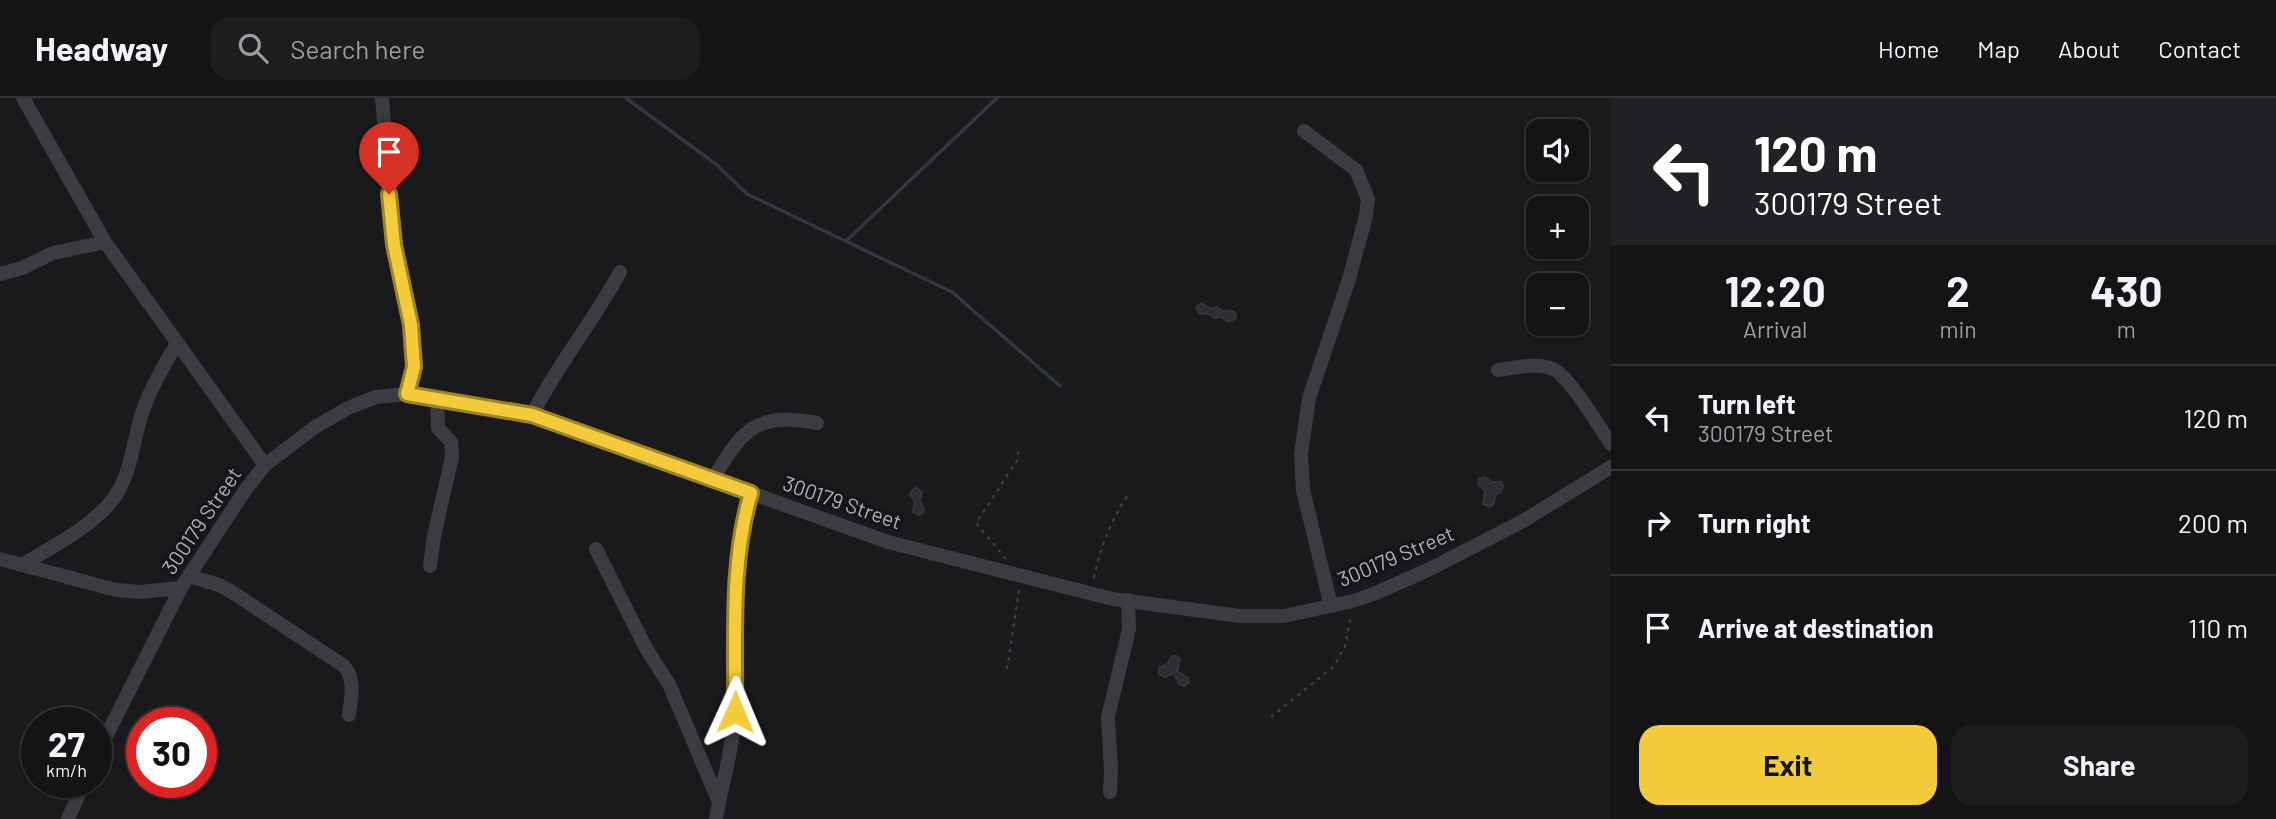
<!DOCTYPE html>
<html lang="en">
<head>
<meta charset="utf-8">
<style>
  body { margin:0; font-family:Barlow,sans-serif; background:#1d1d1f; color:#f1f3f6; height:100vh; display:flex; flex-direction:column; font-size:26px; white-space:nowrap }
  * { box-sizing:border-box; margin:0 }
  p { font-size:23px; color:#9d9ea1 }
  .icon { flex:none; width:38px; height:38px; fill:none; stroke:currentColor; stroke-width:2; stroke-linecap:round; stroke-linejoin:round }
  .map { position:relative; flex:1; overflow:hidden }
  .drawer { display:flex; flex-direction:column; background:#141416; width:665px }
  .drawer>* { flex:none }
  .guide { background:#202124; color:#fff; overflow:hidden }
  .buttons { position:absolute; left:1526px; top:21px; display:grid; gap:14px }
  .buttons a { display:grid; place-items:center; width:63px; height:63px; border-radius:14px; background:#141416; box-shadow:0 2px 5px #0004,0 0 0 2px #333335; font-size:35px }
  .speed { position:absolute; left:21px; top:609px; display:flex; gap:14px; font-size:35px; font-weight:700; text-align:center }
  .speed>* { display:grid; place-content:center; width:91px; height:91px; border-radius:50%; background:#141416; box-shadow:0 2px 5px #0004,0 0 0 2px #333335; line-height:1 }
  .speed small { font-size:18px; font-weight:400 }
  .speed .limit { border:10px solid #d22; background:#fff; color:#111 }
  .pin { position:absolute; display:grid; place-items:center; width:60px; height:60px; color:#fff; margin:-72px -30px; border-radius:50% 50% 50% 0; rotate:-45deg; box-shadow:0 0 7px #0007 }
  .pin .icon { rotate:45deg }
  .me { position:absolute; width:77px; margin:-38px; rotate:1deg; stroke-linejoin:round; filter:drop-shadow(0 0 5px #0008) }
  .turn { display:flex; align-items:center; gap:24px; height:147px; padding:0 28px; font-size:32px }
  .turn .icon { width:91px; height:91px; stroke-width:2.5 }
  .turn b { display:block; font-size:49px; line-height:60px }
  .eta { display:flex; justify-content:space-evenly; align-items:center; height:119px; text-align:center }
  .eta b { font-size:42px; font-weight:700; line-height:49px }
  .button { display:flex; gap:14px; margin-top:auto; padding:14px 28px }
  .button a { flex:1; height:80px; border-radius:21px; background:#f4cb3a; color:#111; font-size:28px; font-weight:700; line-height:80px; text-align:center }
  .button a+a { background:#1d1d1f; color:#f1f3f6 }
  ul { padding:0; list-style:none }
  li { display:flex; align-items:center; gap:21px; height:105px; padding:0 28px; border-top:2px solid #333335 }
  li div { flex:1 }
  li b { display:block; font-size:26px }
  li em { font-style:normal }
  header { display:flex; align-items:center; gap:42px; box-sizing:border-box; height:98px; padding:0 35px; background:#141416; border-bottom:2px solid #333335 }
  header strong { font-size:33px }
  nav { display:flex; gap:38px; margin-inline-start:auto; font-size:24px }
  .search { width:490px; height:63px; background:#1d1d1f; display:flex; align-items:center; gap:18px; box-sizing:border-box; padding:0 24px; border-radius:21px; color:#9d9ea1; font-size:26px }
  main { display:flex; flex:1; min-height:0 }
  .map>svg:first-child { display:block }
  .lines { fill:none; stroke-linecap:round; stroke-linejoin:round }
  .stream { stroke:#303741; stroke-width:3.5 }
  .building { fill:#2e2d31; stroke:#353439; stroke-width:2 }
  .path { stroke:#414249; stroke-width:2; stroke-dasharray:3.5 5; stroke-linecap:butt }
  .minor { stroke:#3b3b42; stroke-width:14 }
  .route-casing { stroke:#9f8426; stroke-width:18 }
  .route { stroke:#f4cb3a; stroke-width:12 }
  .labels { text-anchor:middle; stroke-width:7; stroke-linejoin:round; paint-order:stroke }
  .street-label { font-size:21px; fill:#adb0bc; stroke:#151518 }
</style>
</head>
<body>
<header>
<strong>Headway</strong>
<div class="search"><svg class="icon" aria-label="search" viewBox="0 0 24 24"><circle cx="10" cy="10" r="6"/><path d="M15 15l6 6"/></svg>Search here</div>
<nav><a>Home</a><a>Map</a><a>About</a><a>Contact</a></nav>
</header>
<main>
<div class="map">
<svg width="1611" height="721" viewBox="0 0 1611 721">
  <rect width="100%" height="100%" fill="#1a1a1d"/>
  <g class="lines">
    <g class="stream">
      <path d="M 626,0 L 717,67 L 747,96 L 952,194 L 1060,288"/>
      <path d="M 846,143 L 997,0"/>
    </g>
  </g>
  <g class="building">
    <path d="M 1201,205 L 1211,211 L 1217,209 L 1223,213 L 1233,213 L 1236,216 L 1235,221 L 1229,224 L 1221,219 L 1214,220 L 1209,216 L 1200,216 L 1196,210 Z"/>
    <path d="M 1485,379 L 1492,384 L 1501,384 L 1503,389 L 1501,394 L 1495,397 L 1494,405 L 1490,409 L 1483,406 L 1485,393 L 1478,386 L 1479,380 Z"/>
    <path d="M 916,390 L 922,394 L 920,402 L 924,411 L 922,416 L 918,417 L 913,414 L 915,403 L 910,397 L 912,392 Z"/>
    <path d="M 1172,558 L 1177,558 L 1180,561 L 1177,573 L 1188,580 L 1189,584 L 1184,588 L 1179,586 L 1174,575 L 1165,579 L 1159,576 L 1159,570 L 1167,566 Z"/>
  </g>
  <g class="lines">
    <g class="path">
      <path d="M 1006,461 L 976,425 L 1018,361 L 1018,348"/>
      <path d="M 1094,480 C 1100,450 1110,425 1127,398"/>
      <path d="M 1007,571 L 1019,492"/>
      <path d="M 1271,619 L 1334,568 L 1345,548 L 1351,518"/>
    </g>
    <g class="minor">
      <path d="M 23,0 L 105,144 L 265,367"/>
      <path d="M 382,0 L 394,147 L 411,227 L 414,269 L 407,296"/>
      <path d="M 1304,33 L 1356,72 L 1368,101 L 1366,118 L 1349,181 L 1309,300 L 1301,356 L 1303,392 L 1331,508"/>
      <path d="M 0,176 L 22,170 L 53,155 L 105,144"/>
      <path d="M 1498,272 C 1515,270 1537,264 1553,271 C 1570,279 1599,329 1611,346"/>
      <path d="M 532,317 C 557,267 593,224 620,174"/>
      <path d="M 713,381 C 743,331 755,314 817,325"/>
      <path d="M 596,451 L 647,552 L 669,586 L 719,704"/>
      <path d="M 0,461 L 116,492 L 140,494 L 181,490"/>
      <path d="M 22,467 C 53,448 92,429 114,400 C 131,376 133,345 141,318 C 149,292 164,268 177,245"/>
      <path d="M 430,468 L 434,438 L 452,359 L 451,344 L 438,330 L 437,300"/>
      <path d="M 189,478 L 219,487 L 232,494 L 344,568 C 356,582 351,599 349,617"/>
      <path d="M 96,658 L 181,490 L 246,391 L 265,367 L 315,329 L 348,310 L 376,299 L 407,296 L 532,317 L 888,444 L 1113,501 L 1240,518 L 1284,518 L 1353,503 L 1376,495 L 1430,471 L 1523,423 L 1611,369"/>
      <path d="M 1110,694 L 1111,673 L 1108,619 L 1129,531 L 1128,502"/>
      <path d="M 68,721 L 84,684"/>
      <path d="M 716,721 C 722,685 733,652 735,615 C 739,539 729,469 751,395"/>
    </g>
  </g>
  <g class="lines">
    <g class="route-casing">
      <path id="route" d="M 389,96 L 394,147 L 411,227 L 414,269 L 407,296 L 532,317 L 751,395 C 730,466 736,540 735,614"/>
    </g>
    <use href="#route" class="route"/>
  </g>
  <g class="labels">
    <g class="street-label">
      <text transform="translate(842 405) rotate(19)" y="7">300179 Street</text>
      <text transform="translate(202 423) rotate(-56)" y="7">300179 Street</text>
      <text transform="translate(1396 459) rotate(-23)" y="7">300179 Street</text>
    </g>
  </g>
</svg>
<div class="buttons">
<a><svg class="icon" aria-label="sound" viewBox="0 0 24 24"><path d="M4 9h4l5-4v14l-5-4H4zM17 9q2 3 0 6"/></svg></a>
<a>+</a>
<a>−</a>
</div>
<div class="speed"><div>27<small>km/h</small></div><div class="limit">30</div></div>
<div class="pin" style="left:389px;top:96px;background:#d93025"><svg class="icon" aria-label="arrive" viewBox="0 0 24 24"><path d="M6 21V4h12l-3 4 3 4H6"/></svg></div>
<svg class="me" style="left:735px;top:614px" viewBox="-20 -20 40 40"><path d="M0-17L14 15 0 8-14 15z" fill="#f4cb3a" stroke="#fff" stroke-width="4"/></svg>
</div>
<section class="drawer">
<div class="guide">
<div class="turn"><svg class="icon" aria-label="left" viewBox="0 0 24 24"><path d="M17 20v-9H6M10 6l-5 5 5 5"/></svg><div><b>120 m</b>300179 Street</div></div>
</div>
<div class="eta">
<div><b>12:20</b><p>Arrival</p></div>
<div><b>2</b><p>min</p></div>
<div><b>430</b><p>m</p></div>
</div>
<ul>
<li><svg class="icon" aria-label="left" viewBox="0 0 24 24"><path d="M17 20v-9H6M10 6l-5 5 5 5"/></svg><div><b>Turn left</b><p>300179 Street</p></div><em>120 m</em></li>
<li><svg class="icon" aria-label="right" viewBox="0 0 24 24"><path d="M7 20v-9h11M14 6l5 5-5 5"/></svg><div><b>Turn right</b></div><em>200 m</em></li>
<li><svg class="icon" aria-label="arrive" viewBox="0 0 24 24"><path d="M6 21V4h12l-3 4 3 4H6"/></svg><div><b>Arrive at destination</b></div><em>110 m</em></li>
</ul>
<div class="button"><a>Exit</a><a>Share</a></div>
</section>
</main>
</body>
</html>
